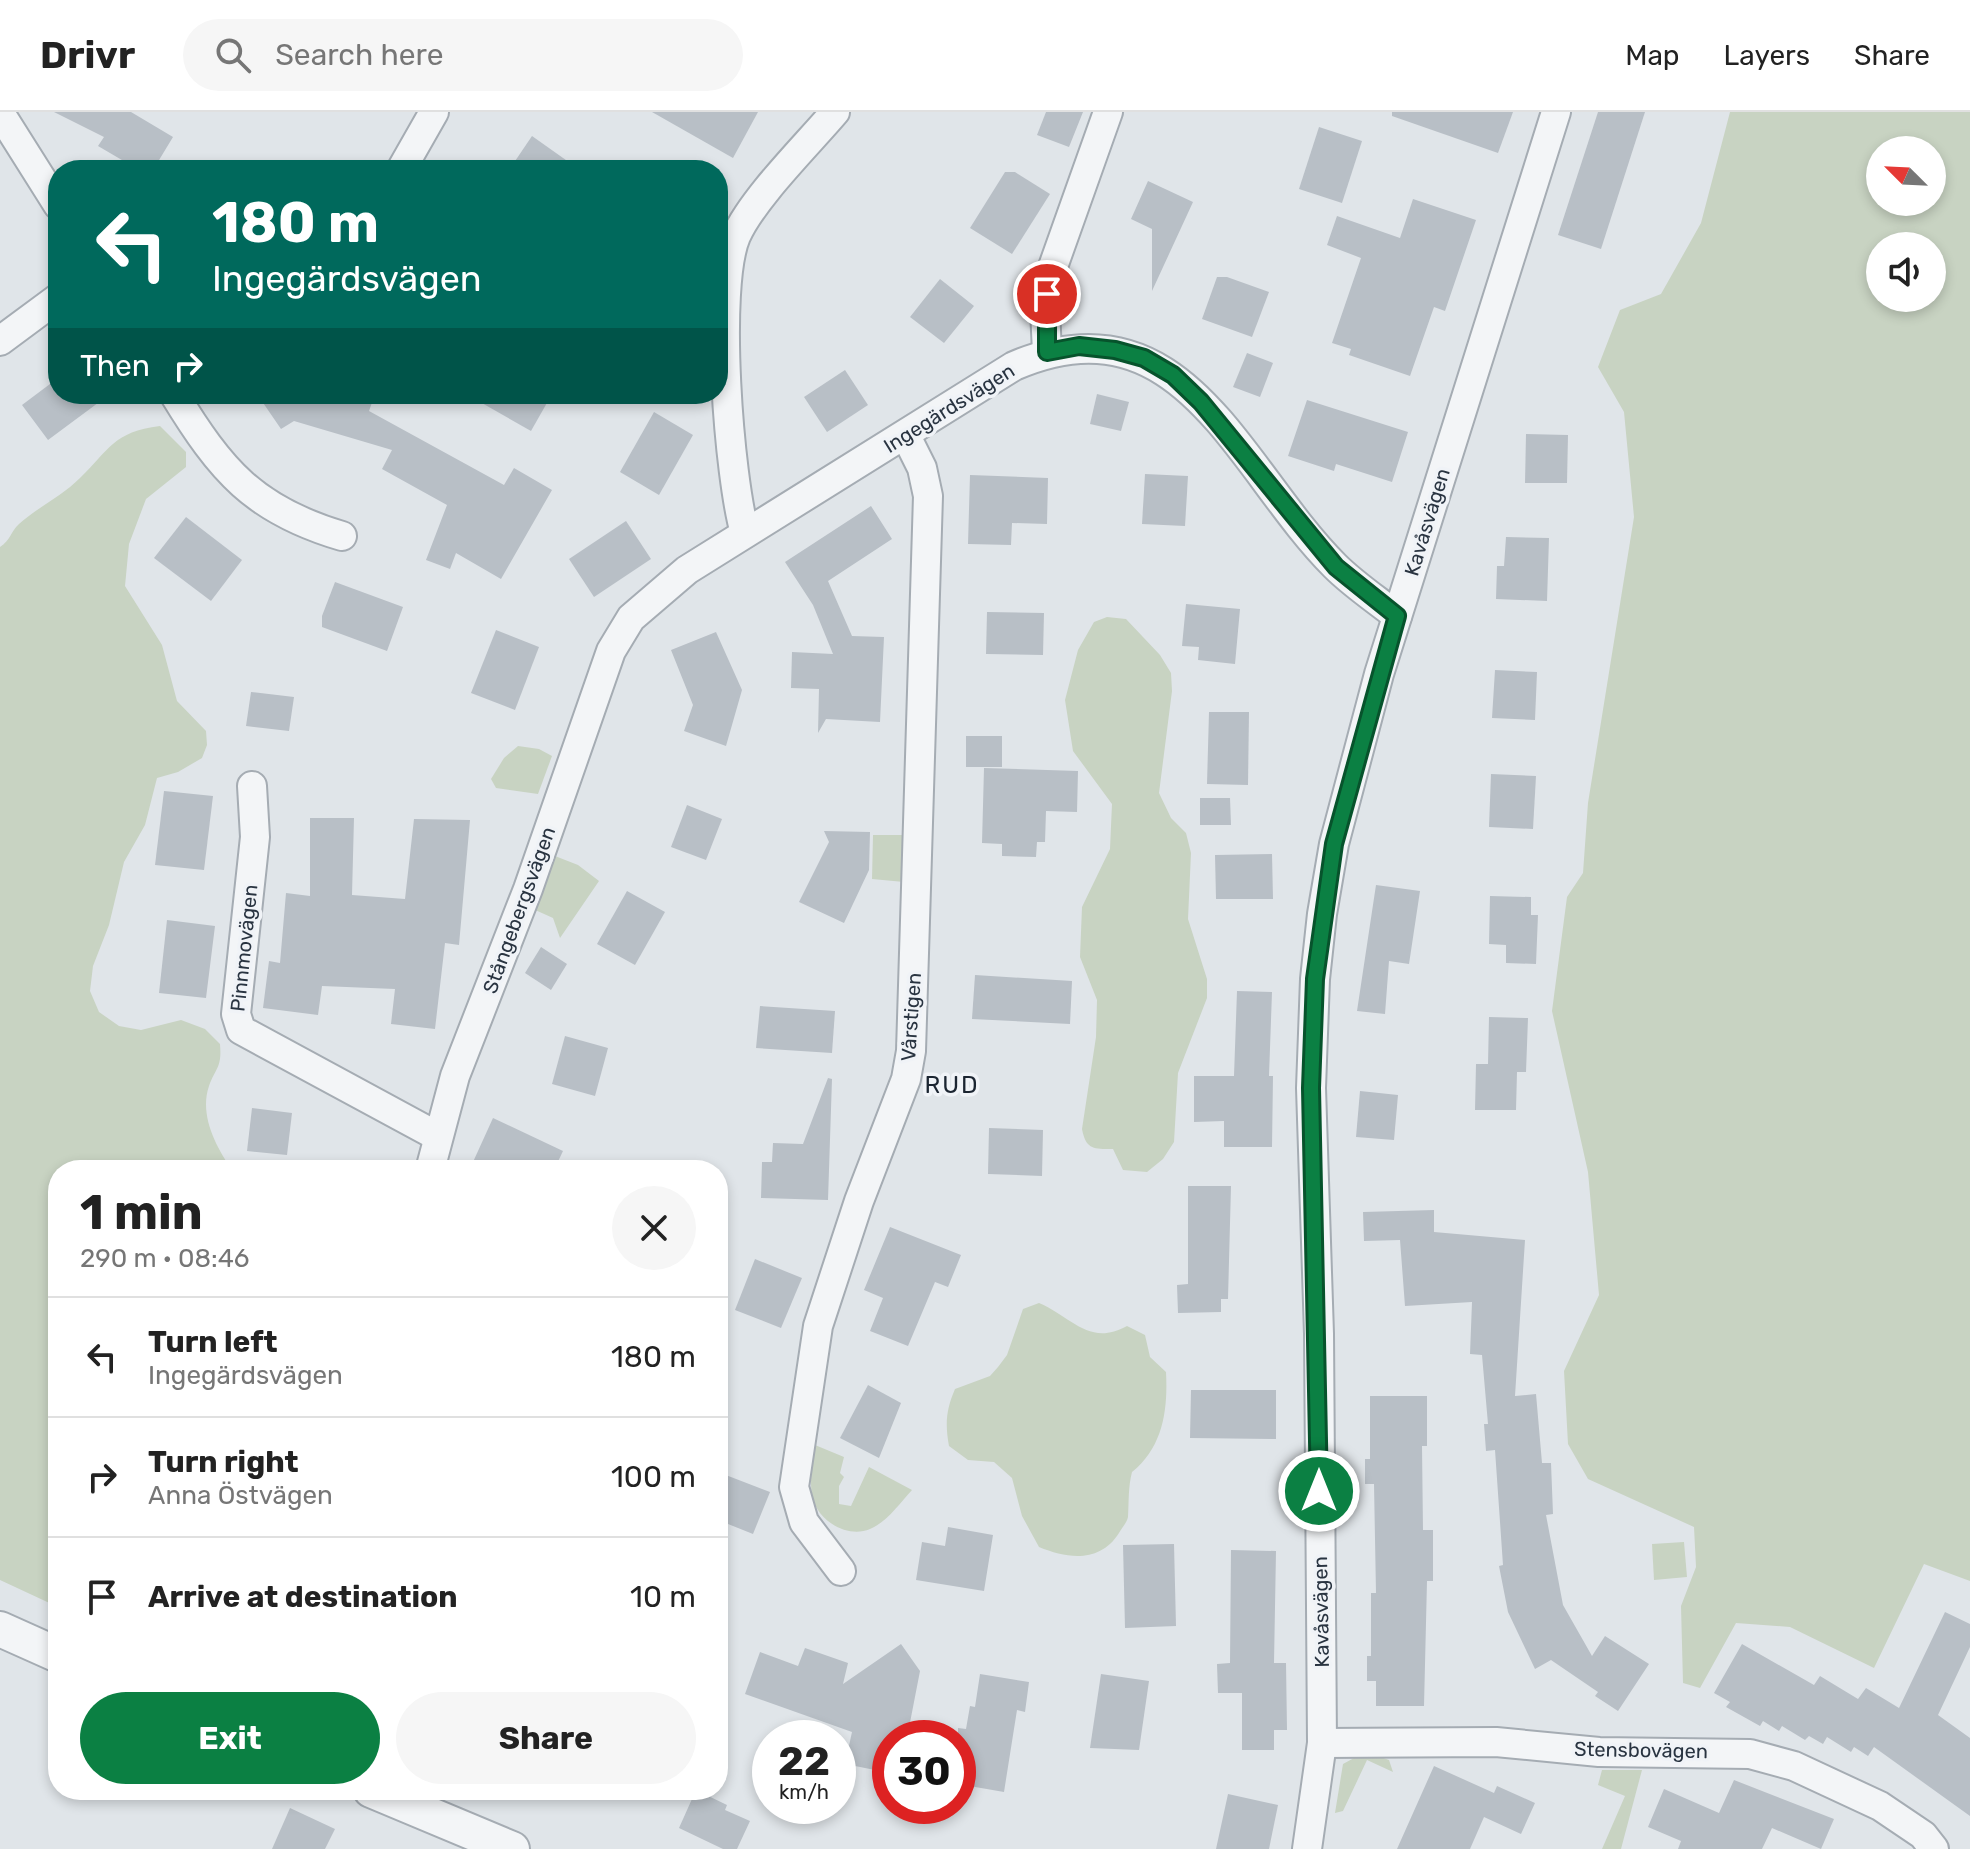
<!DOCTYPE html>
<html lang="en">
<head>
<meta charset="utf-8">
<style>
  body { margin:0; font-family:Rubik,sans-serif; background:#f6f6f6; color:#222; height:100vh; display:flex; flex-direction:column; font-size:30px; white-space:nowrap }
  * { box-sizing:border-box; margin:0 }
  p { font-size:26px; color:#767676 }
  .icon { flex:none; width:44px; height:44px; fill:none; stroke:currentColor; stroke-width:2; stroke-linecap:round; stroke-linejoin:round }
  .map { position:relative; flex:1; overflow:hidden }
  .panel { position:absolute; left:48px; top:1048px; width:680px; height:640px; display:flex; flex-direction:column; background:#fff; border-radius:32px; box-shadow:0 4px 12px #0003 }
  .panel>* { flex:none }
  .hud { position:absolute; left:48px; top:48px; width:680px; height:244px; border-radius:32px; box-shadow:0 4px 12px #0003; background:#00695c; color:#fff; overflow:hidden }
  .needle { width:52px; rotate:294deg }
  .controls { position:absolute; left:1866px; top:24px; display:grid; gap:16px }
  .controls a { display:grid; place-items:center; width:80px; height:80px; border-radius:50%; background:#fff; box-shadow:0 4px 12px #0003; font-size:40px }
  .speed { position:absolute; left:752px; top:1608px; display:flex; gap:16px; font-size:40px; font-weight:700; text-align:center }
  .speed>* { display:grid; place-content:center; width:104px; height:104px; border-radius:50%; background:#fff; box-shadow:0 4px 12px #0003; line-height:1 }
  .speed small { font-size:20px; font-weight:400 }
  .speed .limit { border:12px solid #d22; background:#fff; color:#111 }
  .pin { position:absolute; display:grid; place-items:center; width:68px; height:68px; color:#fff; margin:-34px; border:4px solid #fff; border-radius:50%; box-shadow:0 2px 8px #0007 }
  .me { position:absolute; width:88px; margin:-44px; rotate:0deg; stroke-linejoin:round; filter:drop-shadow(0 0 6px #0008) }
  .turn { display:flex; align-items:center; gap:28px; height:168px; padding:0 32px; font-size:36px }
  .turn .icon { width:104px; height:104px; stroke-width:2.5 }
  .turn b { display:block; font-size:56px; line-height:68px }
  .then { display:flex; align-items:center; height:76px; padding:0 32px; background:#0003; gap:16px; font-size:30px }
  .round { display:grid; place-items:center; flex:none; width:84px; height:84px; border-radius:42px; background:#f6f6f6 }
  .head { display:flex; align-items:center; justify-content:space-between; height:136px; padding:0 32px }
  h1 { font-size:48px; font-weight:700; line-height:60px }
  .action { display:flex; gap:16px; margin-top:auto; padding:16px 32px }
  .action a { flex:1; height:92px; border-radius:48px; background:#0b8043; color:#fff; font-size:32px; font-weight:700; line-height:92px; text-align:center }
  .action a+a { background:#f6f6f6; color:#222 }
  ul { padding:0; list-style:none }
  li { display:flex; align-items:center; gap:24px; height:120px; padding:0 32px; border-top:2px solid #e0e0e0 }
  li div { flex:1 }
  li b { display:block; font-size:30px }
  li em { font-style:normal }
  header { display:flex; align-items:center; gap:48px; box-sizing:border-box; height:112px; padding:0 40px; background:#fff; border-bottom:2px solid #e0e0e0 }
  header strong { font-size:38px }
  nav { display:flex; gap:44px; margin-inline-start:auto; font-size:28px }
  .search { width:560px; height:72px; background:#f6f6f6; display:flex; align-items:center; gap:20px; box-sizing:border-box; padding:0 28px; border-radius:44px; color:#767676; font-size:30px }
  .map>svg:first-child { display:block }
  .green { fill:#c8d3c2; fill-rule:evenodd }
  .building { fill:#b8bfc6 }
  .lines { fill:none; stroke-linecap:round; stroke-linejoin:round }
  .minor-casing { stroke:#a5acb3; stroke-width:32 }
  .tertiary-casing { stroke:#a5acb3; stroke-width:38 }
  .minor { stroke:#f3f5f7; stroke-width:28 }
  .tertiary { stroke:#f3f5f7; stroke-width:34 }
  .route-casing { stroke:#07532c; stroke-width:20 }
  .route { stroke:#0b8043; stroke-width:14 }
  .labels { text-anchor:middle; stroke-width:7; stroke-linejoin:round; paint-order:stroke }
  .street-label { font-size:20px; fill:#293441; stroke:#f0f3f7 }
  .quarter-label { font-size:24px; letter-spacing:2px; fill:#1b2531; stroke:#f0f3f7 }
</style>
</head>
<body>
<header>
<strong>Drivr</strong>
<div class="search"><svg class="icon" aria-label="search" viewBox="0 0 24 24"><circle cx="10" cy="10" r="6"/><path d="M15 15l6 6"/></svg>Search here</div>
<nav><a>Map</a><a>Layers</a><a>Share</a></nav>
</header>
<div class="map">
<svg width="1970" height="1737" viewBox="0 0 1970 1737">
  <rect width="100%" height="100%" fill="#e0e5e9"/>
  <g class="green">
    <path d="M 1730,0 L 1970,0 L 1970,1469 L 1924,1452 L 1874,1556 L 1790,1515 L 1736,1511 L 1700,1576 L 1683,1571 L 1681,1494 L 1696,1455 L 1694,1415 L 1588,1367 L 1568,1332 L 1564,1259 L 1599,1183 L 1588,1060 L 1552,899 L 1567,785 L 1583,761 L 1588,691 L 1634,405 L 1624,300 L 1598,255 L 1620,198 L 1661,182 L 1701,111 ZM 1880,38 L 1932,38 L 1932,90 L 1880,90 ZM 1880,134 L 1932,134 L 1932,186 L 1880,186 Z"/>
    <path d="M 160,314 L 186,340 L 186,355 L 146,387 L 129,432 L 125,474 L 162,533 L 177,589 L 206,619 L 207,633 L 202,646 L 178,660 L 157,666 L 145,713 L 124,750 L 109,813 L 93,854 L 90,879 L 99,900 L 119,914 L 141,918 L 181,908 L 205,917 L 220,932 C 222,956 216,955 209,974 C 199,1003 216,1035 232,1058 L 58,1058 L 58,1495 L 0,1468 L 0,435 C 10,429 11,419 19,412 C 38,395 62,384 80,366 C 110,337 113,320 160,314 Z"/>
    <path d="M 1107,505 L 1126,507 L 1160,543 L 1171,561 L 1172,579 L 1159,681 L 1171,706 L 1186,721 L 1191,741 L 1188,807 L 1207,867 L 1207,886 L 1178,961 L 1174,1030 L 1163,1047 L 1147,1060 L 1123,1058 L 1113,1037 C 1094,1037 1086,1038 1082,1017 L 1096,925 L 1097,888 L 1080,845 L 1082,795 L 1110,737 L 1112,692 L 1073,639 L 1065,588 L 1078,538 L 1094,510 Z"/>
    <path d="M 518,634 L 539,637 L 552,644 L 538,682 L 496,676 L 491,667 L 504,646 Z"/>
    <path d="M 873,723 L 907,723 L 904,770 L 872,767 Z"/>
    <path d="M 555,744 L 578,753 L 599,769 L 560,826 L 553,806 L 533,797 Z"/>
    <path d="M 1039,1191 C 1072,1205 1089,1235 1127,1214 L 1145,1223 L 1150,1245 L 1166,1260 C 1168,1298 1163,1335 1132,1360 C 1128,1376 1129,1389 1128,1405 C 1127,1410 1122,1416 1119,1421 C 1100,1451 1068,1447 1039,1435 L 1022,1404 L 1012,1366 L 994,1350 L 968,1348 L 949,1334 C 945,1312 946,1298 955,1277 L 990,1264 L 998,1255 L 1007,1243 L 1023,1197 Z"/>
    <path d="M 815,1333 L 844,1345 L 840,1361 L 844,1365 L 839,1374 L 839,1392 L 851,1394 L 869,1355 L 912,1378 C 900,1391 887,1410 870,1417 C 847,1427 816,1408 812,1383 C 809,1367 813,1349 815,1333 Z"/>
    <path d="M 1684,1430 L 1687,1465 L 1654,1468 L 1652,1432 Z"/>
    <path d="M 1378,1644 L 1389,1648 L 1393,1660 L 1367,1648 L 1343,1699 L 1335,1701 L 1343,1652 L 1354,1646 Z"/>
    <path d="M 1602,1658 L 1642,1658 L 1621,1737 L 1602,1737 L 1625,1684 L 1598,1673 Z"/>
  </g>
  <g class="building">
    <path d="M 54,0 L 131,0 L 173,25 L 153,58 L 139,58 L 98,34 L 104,25 Z"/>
    <path d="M 652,0 L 758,0 L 733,46 Z"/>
    <path d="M 1046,0 L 1083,0 L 1069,35 L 1037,23 Z"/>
    <path d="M 1392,0 L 1513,0 L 1498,41 L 1392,4 Z"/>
    <path d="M 1598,0 L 1645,0 L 1601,137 L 1558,123 Z"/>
    <path d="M 1319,15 L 1362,29 L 1342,91 L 1299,77 Z"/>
    <path d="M 532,24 L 580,58 L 509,58 Z"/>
    <path d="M 1005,60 L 1015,60 L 1050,82 L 1012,142 L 970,116 Z"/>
    <path d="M 1148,69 L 1193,90 L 1152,179 L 1152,117 L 1131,107 Z"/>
    <path d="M 1413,87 L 1476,108 L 1445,199 L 1434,195 L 1410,264 L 1349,243 L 1351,237 L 1332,231 L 1361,146 L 1327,133 L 1337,104 L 1400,126 Z"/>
    <path d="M 1217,165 L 1227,165 L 1269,180 L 1252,225 L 1202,207 Z"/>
    <path d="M 940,167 L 974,194 L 944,231 L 910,205 Z"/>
    <path d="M 1247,241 L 1273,251 L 1260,285 L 1233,275 Z"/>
    <path d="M 845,258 L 868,293 L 827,320 L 804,285 Z"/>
    <path d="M 58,266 L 58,282 L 110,282 L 48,328 L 22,293 Z"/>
    <path d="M 257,282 L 375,282 L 369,299 L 504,373 L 514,356 L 552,378 L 501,467 L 456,441 L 450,457 L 426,448 L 447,393 L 382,357 L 392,338 L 294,309 L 281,317 Z"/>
    <path d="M 466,282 L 552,282 L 531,319 Z"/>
    <path d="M 1097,282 L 1129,290 L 1121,319 L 1090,312 Z"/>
    <path d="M 1307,288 L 1408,320 L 1392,370 L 1336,352 L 1334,359 L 1288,344 Z"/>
    <path d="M 654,300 L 693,323 L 659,383 L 620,360 Z"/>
    <path d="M 1526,322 L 1568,323 L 1567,371 L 1525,371 Z"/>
    <path d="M 1145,362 L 1188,364 L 1185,414 L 1142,412 Z"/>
    <path d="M 970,363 L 1048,366 L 1047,412 L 1012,411 L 1011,433 L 968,432 Z"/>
    <path d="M 871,394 L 892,427 L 828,469 L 852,524 L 884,525 L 880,610 L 826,607 L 818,621 L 819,577 L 791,576 L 792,540 L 833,542 L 813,493 L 785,450 Z"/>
    <path d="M 186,405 L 242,448 L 211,489 L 154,446 Z"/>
    <path d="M 626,409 L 651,447 L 594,485 L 569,447 Z"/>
    <path d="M 1506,425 L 1549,426 L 1547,489 L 1496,487 L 1497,454 L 1504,454 Z"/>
    <path d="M 335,470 L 403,495 L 387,539 L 322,515 L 322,504 Z"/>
    <path d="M 1186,492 L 1240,497 L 1235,552 L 1198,548 L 1199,535 L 1182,534 Z"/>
    <path d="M 987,500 L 1044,501 L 1043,543 L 986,542 Z"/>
    <path d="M 496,518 L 539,535 L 515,598 L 471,581 Z"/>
    <path d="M 716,520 L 742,578 L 726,634 L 684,619 L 693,593 L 671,538 Z"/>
    <path d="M 1495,558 L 1537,560 L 1535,608 L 1492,606 Z"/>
    <path d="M 251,580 L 294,585 L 289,619 L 246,614 Z"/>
    <path d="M 1209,600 L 1249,600 L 1248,673 L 1207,672 Z"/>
    <rect x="966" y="624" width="36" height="31"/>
    <path d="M 984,656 L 1078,659 L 1077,700 L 1046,699 L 1045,730 L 1037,730 L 1036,745 L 1002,744 L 1002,732 L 982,731 Z"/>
    <path d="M 1491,662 L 1536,664 L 1533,717 L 1489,715 Z"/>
    <path d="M 164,679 L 213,684 L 204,758 L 155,753 Z"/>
    <path d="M 1200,686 L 1230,686 L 1231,713 L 1200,713 Z"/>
    <path d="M 687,693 L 722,707 L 706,748 L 671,735 Z"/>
    <path d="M 310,706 L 354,706 L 352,783 L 405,787 L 414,707 L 470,708 L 459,833 L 445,831 L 435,917 L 391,912 L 395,877 L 322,874 L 318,903 L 263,896 L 269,849 L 280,851 L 286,781 L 310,784 Z"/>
    <path d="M 824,719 L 870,720 L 869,758 L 844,811 L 799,790 L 829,730 Z"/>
    <path d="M 1272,742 L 1273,787 L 1216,787 L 1215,743 Z"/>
    <path d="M 1376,773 L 1420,779 L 1409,852 L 1389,849 L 1385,902 L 1357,899 Z"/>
    <path d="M 627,779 L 665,800 L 635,853 L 597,832 Z"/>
    <path d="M 1490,784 L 1531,785 L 1531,803 L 1538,803 L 1536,852 L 1506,851 L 1506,833 L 1489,832 Z"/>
    <path d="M 167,808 L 215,814 L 206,886 L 159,881 Z"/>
    <path d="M 541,835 L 567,852 L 551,878 L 525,861 Z"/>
    <path d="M 975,863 L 1072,869 L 1070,912 L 972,907 Z"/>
    <path d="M 1237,879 L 1272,880 L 1269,964 L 1273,964 L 1272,1035 L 1224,1035 L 1224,1009 L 1194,1010 L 1194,964 L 1234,964 Z"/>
    <path d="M 760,894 L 835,899 L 832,941 L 756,936 Z"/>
    <path d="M 1489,905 L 1528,906 L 1526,960 L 1517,960 L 1516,998 L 1475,998 L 1476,952 L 1488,952 Z"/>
    <path d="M 565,924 L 608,936 L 595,984 L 552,972 Z"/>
    <path d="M 828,966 L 832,967 L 828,1088 L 761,1086 L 762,1050 L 772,1050 L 773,1031 L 803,1032 Z"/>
    <path d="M 1360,979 L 1398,983 L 1394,1028 L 1356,1025 Z"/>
    <path d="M 252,996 L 292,1001 L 287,1043 L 247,1039 Z"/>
    <path d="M 493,1006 L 563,1039 L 554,1058 L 491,1058 L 473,1050 Z"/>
    <path d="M 989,1016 L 1043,1018 L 1042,1064 L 988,1062 Z"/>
    <path d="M 1188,1074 L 1231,1074 L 1228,1187 L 1221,1187 L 1221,1200 L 1178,1201 L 1177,1173 L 1188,1172 Z"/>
    <path d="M 1434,1098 L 1434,1120 L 1525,1128 L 1515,1284 L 1536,1282 L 1542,1351 L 1551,1351 L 1553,1402 L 1546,1403 L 1563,1493 L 1592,1544 L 1605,1524 L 1649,1552 L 1618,1599 L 1595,1584 L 1598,1580 L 1551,1548 L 1535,1557 L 1508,1500 L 1499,1454 L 1503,1453 L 1495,1338 L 1486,1339 L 1484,1312 L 1488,1312 L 1482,1243 L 1470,1242 L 1472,1190 L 1405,1194 L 1400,1128 L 1364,1129 L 1363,1100 Z"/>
    <path d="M 890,1115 L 961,1143 L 948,1175 L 935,1170 L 908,1234 L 870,1219 L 883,1186 L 864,1178 Z"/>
    <path d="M 755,1147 L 802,1166 L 781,1216 L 735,1198 Z"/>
    <path d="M 868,1273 L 901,1291 L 879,1346 L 840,1326 Z"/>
    <path d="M 1191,1278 L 1276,1278 L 1276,1327 L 1190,1326 Z"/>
    <path d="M 1370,1284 L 1427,1284 L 1427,1334 L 1422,1334 L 1423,1418 L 1433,1418 L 1433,1469 L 1427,1469 L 1424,1594 L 1376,1594 L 1376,1569 L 1367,1569 L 1367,1544 L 1371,1544 L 1371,1481 L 1376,1481 L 1374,1372 L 1365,1372 L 1365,1347 L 1370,1347 Z"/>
    <path d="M 718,1360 L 770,1380 L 753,1422 L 718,1408 Z"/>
    <path d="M 948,1415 L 993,1423 L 984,1479 L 916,1468 L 922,1430 L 945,1434 Z"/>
    <path d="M 1174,1432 L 1176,1514 L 1125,1516 L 1123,1433 Z"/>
    <path d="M 1231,1438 L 1276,1439 L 1274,1551 L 1286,1551 L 1287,1618 L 1274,1618 L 1274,1638 L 1242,1638 L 1242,1581 L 1218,1581 L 1217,1552 L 1230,1551 Z"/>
    <path d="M 1945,1500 L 1970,1512 L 1970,1535 L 1938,1603 L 1970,1626 L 1970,1704 L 1874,1635 L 1868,1644 L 1854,1635 L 1851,1640 L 1827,1625 L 1823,1632 L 1809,1624 L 1805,1628 L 1782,1614 L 1779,1619 L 1763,1609 L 1760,1614 L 1726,1595 L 1730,1590 L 1714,1581 L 1742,1532 L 1814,1573 L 1820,1564 L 1858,1587 L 1866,1576 L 1899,1596 Z"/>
    <path d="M 901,1532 L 920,1559 L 907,1626 L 890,1626 L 890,1661 L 845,1652 L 852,1620 L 745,1582 L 760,1540 L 798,1554 L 805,1536 L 848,1551 L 843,1572 Z"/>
    <path d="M 980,1562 L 1029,1570 L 1025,1600 L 1017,1598 L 1004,1680 L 958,1672 L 962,1646 L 958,1645 L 958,1616 L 966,1617 L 970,1594 L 975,1595 Z"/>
    <path d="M 1101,1562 L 1149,1569 L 1139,1638 L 1090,1636 Z"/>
    <path d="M 1434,1654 L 1494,1681 L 1497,1674 L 1535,1691 L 1521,1722 L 1484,1705 L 1470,1737 L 1397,1737 Z"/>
    <path d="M 1734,1668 L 1834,1707 L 1821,1737 L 1772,1716 L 1762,1737 L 1678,1737 L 1681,1729 L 1648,1715 L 1664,1677 L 1719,1701 Z"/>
    <path d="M 696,1678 L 727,1693 L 725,1698 L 750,1709 L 737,1737 L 723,1737 L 679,1716 Z"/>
    <path d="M 1228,1682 L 1278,1693 L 1269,1737 L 1216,1737 Z"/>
    <path d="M 290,1696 L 335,1717 L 325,1737 L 272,1737 Z"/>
  </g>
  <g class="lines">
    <g class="minor-casing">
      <g id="minor">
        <path d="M 0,1 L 58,93"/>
        <path d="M 401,58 L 434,0"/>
        <path d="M 0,229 L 58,186"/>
        <path d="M 1047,240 L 1045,198 L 1049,166 L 1108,0"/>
        <path d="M 174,282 C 221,359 254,398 342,424"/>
        <path d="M 745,421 C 729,366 714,175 736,124 C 753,86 807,33 835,0"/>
        <path d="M 252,674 L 255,725 L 236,902 L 241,918 L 437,1024"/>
        <path d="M 430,1058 L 455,964 L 528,777 L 611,539 L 631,506 L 687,458 L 1014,254 C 1183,181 1238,357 1335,454 C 1354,473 1377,488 1397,504"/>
        <path d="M 841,1459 L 804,1410 L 794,1375 L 818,1214 L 859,1089 L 906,967 L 911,939 L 928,384 L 922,356 L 906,324"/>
        <path d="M 1322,1631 L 1496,1630 L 1599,1640 L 1750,1642 L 1794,1654 L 1880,1694 L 1923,1723 L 1934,1737"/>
        <path d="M 1307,1737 L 1322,1631 L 1319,1222 L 1311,976 L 1315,867 L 1322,802 L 1334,732 L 1379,562 L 1556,0"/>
      </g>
    </g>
    <g class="tertiary-casing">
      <g id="tertiary">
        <path d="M 0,1517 L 58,1543"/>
        <path d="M 371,1678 L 512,1737"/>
      </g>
    </g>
    <use href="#minor" class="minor"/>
    <use href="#tertiary" class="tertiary"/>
  </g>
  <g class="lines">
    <g class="route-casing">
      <path id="route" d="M 1047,182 L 1047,240 L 1079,234 L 1115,238 L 1144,246 L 1173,263 L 1201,290 L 1336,455 L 1397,504 L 1334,732 L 1315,867 L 1311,976 L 1319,1379"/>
    </g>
    <use href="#route" class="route"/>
  </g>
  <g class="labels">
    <g class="street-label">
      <text transform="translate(949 296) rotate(-32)" y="7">Ingegärdsvägen</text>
      <text transform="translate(1427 410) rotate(-73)" y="7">Kavåsvägen</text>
      <text transform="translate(519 798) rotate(-70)" y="7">Stångebergsvägen</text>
      <text transform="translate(244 836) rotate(-84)" y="7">Pinnmovägen</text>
      <text transform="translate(911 905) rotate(-86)" y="7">Vårstigen</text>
      <text transform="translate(1321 1500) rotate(-91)" y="7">Kavåsvägen</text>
      <text transform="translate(1641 1638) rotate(1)" y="7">Stensbovägen</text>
    </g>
    <g class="quarter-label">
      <text x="952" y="981">RUD</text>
    </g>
  </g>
</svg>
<div class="controls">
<a><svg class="needle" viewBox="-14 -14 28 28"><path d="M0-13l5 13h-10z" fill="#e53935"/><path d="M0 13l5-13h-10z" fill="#767676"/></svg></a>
<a><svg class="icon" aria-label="sound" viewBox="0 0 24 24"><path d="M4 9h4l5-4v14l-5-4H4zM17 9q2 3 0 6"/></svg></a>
</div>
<div class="speed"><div>22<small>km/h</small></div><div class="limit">30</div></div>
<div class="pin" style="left:1047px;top:182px;background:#d93025"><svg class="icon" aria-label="arrive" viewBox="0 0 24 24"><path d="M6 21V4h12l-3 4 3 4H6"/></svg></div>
<svg class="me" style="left:1319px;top:1379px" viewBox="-20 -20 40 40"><circle r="17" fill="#0b8043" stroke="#fff" stroke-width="3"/><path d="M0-11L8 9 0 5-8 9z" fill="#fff"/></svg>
<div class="hud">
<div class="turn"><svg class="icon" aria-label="left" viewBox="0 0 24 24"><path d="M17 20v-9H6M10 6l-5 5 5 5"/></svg><div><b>180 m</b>Ingegärdsvägen</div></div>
<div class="then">Then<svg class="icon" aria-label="right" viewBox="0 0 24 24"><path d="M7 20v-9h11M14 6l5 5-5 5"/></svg></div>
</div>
<section class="panel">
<div class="head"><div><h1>1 min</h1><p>290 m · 08:46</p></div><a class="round"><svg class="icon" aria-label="close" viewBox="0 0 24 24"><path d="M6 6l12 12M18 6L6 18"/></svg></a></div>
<ul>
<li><svg class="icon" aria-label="left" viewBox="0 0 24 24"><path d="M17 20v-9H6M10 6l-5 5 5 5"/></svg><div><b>Turn left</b><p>Ingegärdsvägen</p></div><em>180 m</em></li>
<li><svg class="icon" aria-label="right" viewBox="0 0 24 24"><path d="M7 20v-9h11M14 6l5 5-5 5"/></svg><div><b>Turn right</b><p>Anna Östvägen</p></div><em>100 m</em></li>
<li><svg class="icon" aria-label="arrive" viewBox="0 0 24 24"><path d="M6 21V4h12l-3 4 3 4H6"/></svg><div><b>Arrive at destination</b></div><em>10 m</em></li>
</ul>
<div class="action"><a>Exit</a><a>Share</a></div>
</section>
</div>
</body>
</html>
